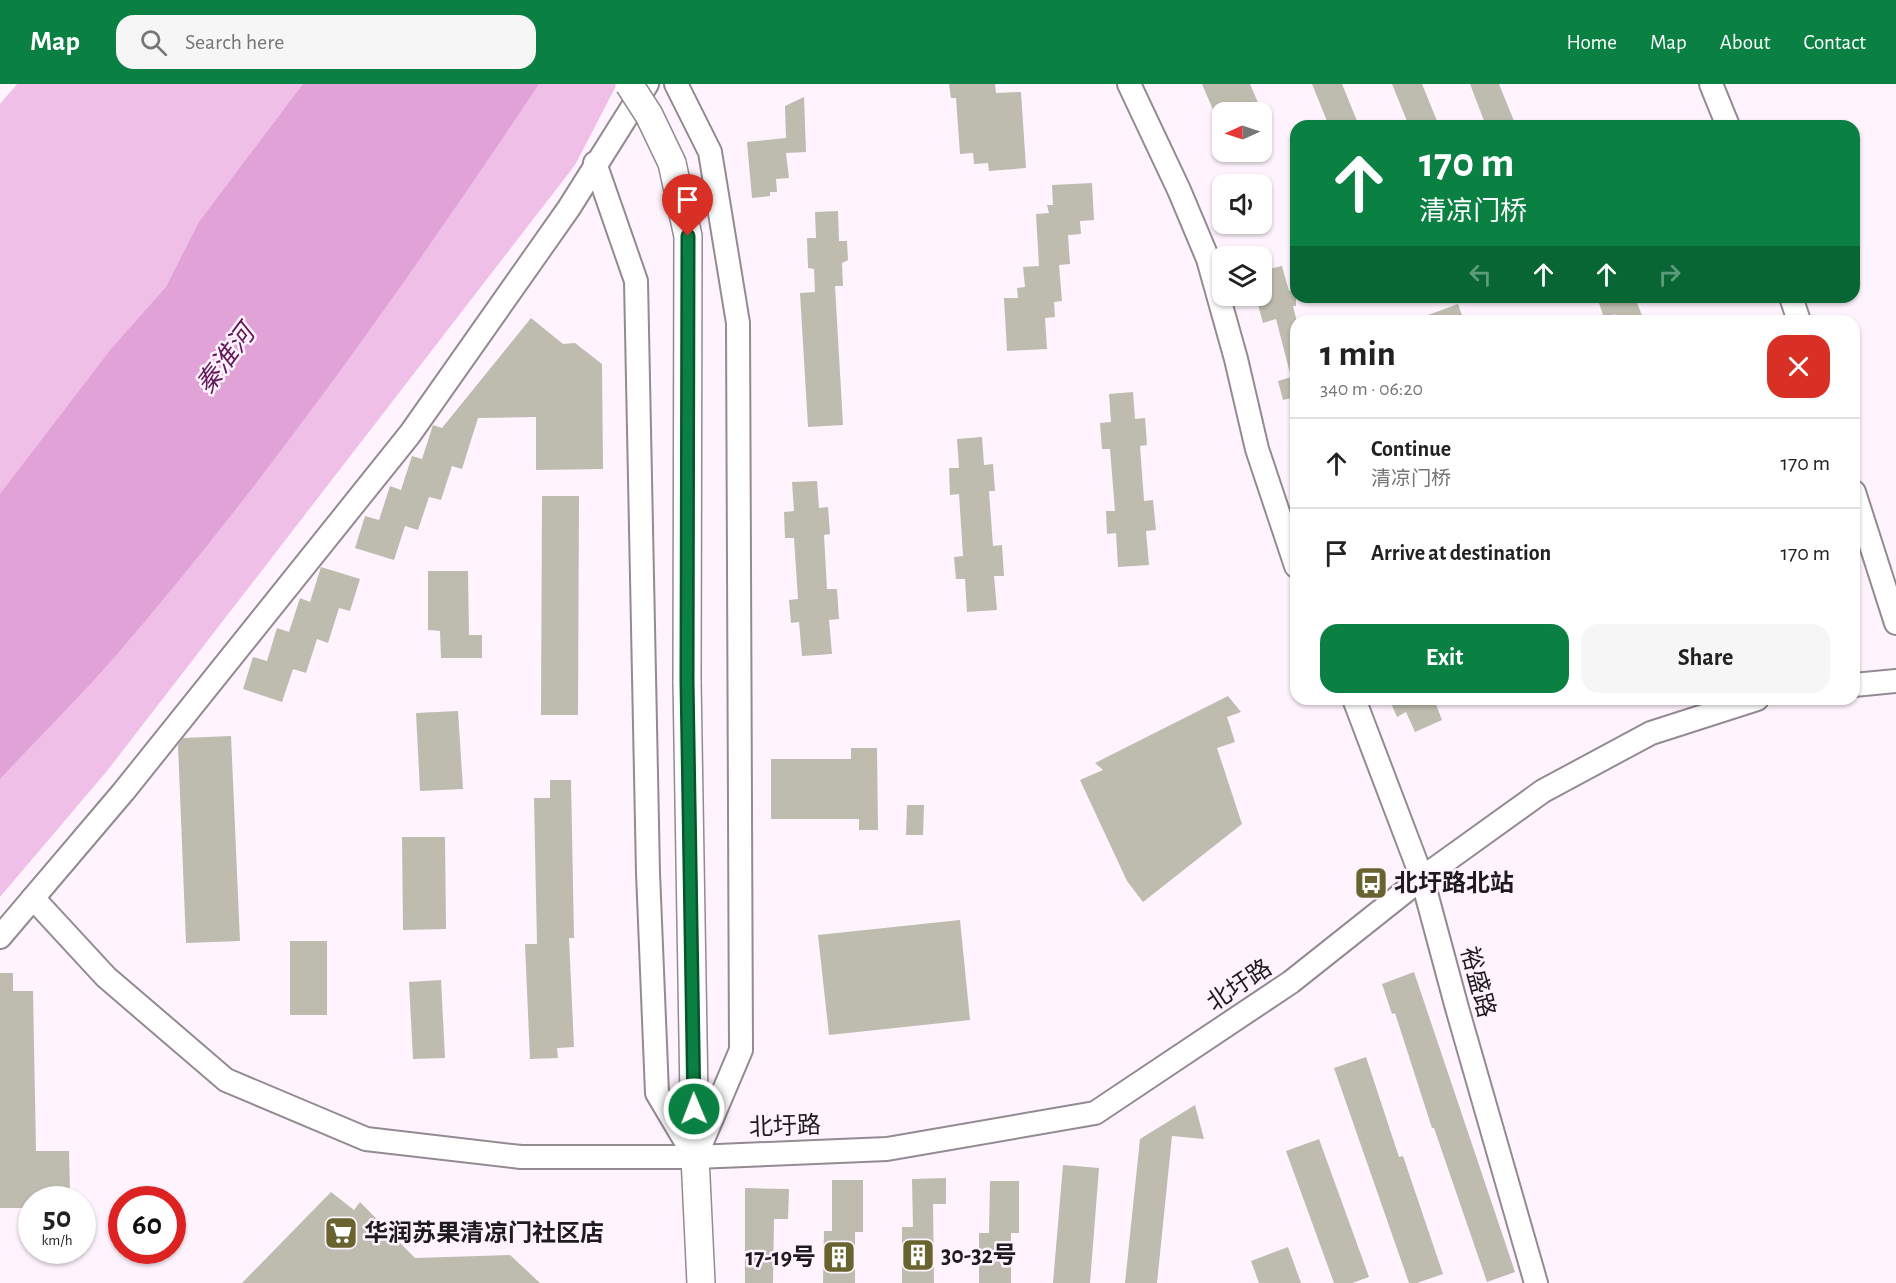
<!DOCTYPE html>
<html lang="en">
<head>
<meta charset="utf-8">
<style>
  body { margin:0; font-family:"Alegreya Sans","Noto Sans SC",sans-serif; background:#f6f6f6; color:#222; height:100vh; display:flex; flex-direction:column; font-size:22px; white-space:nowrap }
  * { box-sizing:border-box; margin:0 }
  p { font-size:20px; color:#767676 }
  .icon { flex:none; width:33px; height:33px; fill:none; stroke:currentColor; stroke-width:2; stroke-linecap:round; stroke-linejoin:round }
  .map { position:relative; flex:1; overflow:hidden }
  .side { position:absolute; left:1290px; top:231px; width:570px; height:390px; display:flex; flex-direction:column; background:#fff; border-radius:18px; box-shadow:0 2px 4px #0004 }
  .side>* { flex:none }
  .guide { position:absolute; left:1290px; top:36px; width:570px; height:183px; border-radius:18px; box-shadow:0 2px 4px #0004; background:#0b8043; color:#fff; overflow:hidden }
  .needle { width:39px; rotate:267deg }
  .fabs { position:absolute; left:1212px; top:18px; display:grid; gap:12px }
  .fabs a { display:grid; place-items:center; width:60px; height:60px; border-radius:12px; background:#fff; box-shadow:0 2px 4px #0004; font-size:30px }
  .speed { position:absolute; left:18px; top:1102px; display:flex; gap:12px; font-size:30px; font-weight:700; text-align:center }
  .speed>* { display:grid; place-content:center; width:78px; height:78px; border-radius:50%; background:#fff; box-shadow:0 2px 4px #0004; line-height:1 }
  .speed small { font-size:15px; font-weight:400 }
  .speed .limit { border:9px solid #d22; background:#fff; color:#111 }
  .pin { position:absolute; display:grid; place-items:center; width:51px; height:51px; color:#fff; margin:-62px -26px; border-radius:50% 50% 50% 0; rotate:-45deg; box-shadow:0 0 6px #0007 }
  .pin .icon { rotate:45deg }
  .me { position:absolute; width:66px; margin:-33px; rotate:359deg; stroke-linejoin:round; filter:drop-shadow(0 0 4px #0008) }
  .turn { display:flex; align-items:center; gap:21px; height:126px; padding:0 30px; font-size:27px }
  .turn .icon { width:78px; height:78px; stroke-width:2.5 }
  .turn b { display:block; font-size:42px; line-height:51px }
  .lanes { display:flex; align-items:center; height:57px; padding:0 30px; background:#0003; justify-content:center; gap:30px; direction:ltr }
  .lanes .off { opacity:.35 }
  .round { display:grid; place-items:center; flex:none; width:63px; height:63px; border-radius:18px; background:#f6f6f6 }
  .headline { display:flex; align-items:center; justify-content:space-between; height:102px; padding:0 30px }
  h1 { font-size:36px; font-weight:700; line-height:45px }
  .button { display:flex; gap:12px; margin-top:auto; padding:12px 30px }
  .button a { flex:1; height:69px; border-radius:18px; background:#0b8043; color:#fff; font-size:24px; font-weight:700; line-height:69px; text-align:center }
  .button a+a { background:#f6f6f6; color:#222 }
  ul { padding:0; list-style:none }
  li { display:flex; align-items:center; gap:18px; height:90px; padding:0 30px; border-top:2px solid #e0e0e0 }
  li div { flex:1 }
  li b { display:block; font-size:22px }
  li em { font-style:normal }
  header { display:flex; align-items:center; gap:36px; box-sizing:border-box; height:84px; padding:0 30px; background:#0b8043; color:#fff }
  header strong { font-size:28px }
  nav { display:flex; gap:33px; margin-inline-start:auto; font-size:21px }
  .search { width:420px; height:54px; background:#f6f6f6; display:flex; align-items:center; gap:15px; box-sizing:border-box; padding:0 21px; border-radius:18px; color:#767676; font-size:22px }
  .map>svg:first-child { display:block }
  .green { fill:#f0bfe8 }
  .water { fill:#e1a2d7 }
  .building { fill:#bdbcaf }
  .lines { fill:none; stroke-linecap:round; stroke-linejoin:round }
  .minor-casing { stroke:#948a92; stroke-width:26 }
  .major-casing { stroke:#948a92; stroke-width:30 }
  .minor { stroke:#fff; stroke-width:22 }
  .major { stroke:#fff; stroke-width:27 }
  .major-bridge-casing { stroke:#948a92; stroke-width:30; stroke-linecap:butt }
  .major-bridge { stroke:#fff; stroke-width:27 }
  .route-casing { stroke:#07532c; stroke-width:15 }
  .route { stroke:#0b8043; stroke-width:10 }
  .labels { text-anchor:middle; stroke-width:5; stroke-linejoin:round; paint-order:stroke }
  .poi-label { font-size:24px; font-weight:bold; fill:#1e1a1d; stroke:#fff3fd; text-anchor:start }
  .street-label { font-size:24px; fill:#1e1a1d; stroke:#fff3fd }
  .water-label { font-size:26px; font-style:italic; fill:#631a5b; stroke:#fff3fd }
</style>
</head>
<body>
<header>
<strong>Map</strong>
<div class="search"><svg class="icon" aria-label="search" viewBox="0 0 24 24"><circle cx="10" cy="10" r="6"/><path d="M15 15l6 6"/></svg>Search here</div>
<nav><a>Home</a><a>Map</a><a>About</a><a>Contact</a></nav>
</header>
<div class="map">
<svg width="1896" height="1199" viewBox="0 0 1896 1199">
  <rect width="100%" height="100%" fill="#fff3fd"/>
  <path class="green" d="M 17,0 L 617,0 L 575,81 L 107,687 L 0,813 L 0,20 Z"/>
  <path class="water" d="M 303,0 L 539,0 C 408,196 272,390 118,569 C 81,612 39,653 0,695 L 0,410 L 111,265 L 166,203 L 199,138 Z"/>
  <g class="building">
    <path d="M 949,0 L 995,0 L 996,9 L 1021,8 L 1026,84 L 989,87 L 988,79 L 974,80 L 973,69 L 960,70 L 956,14 L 951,14 Z"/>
    <path d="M 1202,0 L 1250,0 L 1262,28 L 1214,28 Z"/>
    <path d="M 1312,0 L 1342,0 L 1359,42 L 1329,42 Z"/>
    <path d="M 1392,0 L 1422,0 L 1439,42 L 1409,42 Z"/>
    <path d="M 1470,0 L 1499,0 L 1516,42 L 1486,42 Z"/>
    <path d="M 804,13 L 806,68 L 786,69 L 789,94 L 776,95 L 777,108 L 770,108 L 770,112 L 752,114 L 747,58 L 786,54 L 785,22 Z"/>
    <path d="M 1092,99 L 1094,136 L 1080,137 L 1081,150 L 1068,151 L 1070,180 L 1059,181 L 1062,217 L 1054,218 L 1055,233 L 1045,234 L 1047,265 L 1007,267 L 1004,214 L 1018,214 L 1017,204 L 1025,203 L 1023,183 L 1039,182 L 1036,130 L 1049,129 L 1047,121 L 1053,121 L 1052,101 Z"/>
    <path d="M 838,127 L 839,157 L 847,157 L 848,176 L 842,179 L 843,202 L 835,202 L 843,341 L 808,343 L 800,209 L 815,208 L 814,185 L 808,184 L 807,154 L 816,154 L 815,128 Z"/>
    <path d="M 1282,182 L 1289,207 L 1296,205 L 1296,222 L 1293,222 L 1296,234 L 1296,313 L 1283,316 L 1278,297 L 1291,293 L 1276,235 L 1263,239 L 1257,217 L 1270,206 L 1264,186 Z"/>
    <path d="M 1597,213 L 1635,213 L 1644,237 L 1618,237 L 1615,230 L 1604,234 Z"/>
    <path d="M 1458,220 L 1464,237 L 1417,237 L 1417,235 Z"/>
    <path d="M 531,234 L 563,260 L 575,259 L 602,280 L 603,385 L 536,386 L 536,333 L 478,334 L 462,385 L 452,382 L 441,416 L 429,413 L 418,446 L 405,442 L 394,476 L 355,464 L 365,432 L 379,436 L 390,402 L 401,406 L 412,372 L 422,375 L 433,341 L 442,344 Z"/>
    <path d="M 1133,308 L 1135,335 L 1145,334 L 1147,361 L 1140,362 L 1144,417 L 1153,416 L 1156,446 L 1146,447 L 1149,481 L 1118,483 L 1116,449 L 1107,450 L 1106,427 L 1115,427 L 1110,365 L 1102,365 L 1100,339 L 1111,338 L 1109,310 Z"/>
    <path d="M 982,353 L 984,381 L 993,380 L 995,407 L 989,407 L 993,462 L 1002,461 L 1004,492 L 994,492 L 997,526 L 967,528 L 965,495 L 956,495 L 954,473 L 963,472 L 959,410 L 950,411 L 949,384 L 959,384 L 957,355 Z"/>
    <path d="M 817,397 L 819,424 L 828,423 L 830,450 L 824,451 L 827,505 L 837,505 L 839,535 L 829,536 L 832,570 L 802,572 L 799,538 L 791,539 L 789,516 L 798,515 L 794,454 L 785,454 L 784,428 L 794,427 L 792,398 Z"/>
    <path d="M 542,412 L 579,412 L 578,631 L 541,631 Z"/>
    <path d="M 321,483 L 360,495 L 350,527 L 339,524 L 328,559 L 317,555 L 306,589 L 293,585 L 282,618 L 243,605 L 253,573 L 267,577 L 277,544 L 289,548 L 300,514 L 310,518 Z"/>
    <path d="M 428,487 L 468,487 L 469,551 L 482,551 L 482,574 L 441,574 L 440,547 L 428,546 Z"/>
    <path d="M 1228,612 L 1241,628 L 1227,633 L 1235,658 L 1217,664 L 1242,740 L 1143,818 L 1127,797 L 1080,696 L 1103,686 L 1095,679 Z"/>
    <path d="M 1389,615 L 1434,615 L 1442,636 L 1415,648 L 1406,628 L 1397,633 Z"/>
    <path d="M 458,627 L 463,705 L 420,707 L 416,629 Z"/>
    <path d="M 231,652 L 240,857 L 186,859 L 178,661 L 183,654 Z"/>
    <path d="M 851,664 L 877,664 L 878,746 L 859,746 L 859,735 L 771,735 L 771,675 L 851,675 Z"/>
    <path d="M 550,696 L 571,696 L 574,854 L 569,854 L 574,963 L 557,964 L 558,974 L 530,975 L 525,860 L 537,860 L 534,714 L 550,714 Z"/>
    <path d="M 907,721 L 924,721 L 923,751 L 906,751 Z"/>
    <path d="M 402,753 L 445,753 L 446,845 L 403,846 Z"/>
    <path d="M 960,836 L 970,936 L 829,951 L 818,851 Z"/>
    <rect x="290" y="857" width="37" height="74"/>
    <path d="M 1414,888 L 1515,1188 L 1487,1198 L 1434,1044 L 1432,1044 L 1395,929 L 1392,930 L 1382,900 Z"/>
    <path d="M 0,889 L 13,889 L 13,907 L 33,907 L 36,1067 L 69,1067 L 70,1106 L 60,1116 L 32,1116 L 32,1124 L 0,1124 Z"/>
    <path d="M 441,896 L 445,974 L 413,975 L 409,898 Z"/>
    <path d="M 1366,973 L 1399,1073 L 1403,1072 L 1443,1190 L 1417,1199 L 1409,1199 L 1334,984 Z"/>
    <path d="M 1195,1021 L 1204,1055 L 1172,1052 L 1157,1199 L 1125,1199 L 1140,1055 Z"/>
    <path d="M 1319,1055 L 1369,1193 L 1352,1199 L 1334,1199 L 1286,1067 Z"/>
    <path d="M 1063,1081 L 1099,1084 L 1090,1199 L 1053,1199 Z"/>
    <path d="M 946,1094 L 946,1120 L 933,1120 L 934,1199 L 902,1199 L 902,1143 L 913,1143 L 912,1095 Z"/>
    <path d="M 832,1096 L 863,1096 L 863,1148 L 855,1148 L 855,1199 L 823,1199 L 824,1147 L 832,1147 Z"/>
    <path d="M 990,1097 L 1019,1097 L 1019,1149 L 1011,1149 L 1011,1199 L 979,1199 L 979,1149 L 989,1149 Z"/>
    <path d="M 745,1104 L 789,1105 L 788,1135 L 774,1135 L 773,1199 L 745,1199 Z"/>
    <path d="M 331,1108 L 354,1126 L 360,1118 L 415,1174 L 510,1171 L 540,1199 L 242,1199 Z"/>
    <path d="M 1288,1163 L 1301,1199 L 1259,1199 L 1251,1177 Z"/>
  </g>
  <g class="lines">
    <g class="minor-casing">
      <g id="minor">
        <path d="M 676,0 L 710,68 L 738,239 L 741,966 L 696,1072"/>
        <path d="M 1129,0 L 1179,106 L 1208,175 L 1236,275 L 1257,365 L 1296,482"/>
        <path d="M 1711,0 L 1728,42"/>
        <path d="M 595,79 L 636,197 L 648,789 L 657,1009 L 695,1073"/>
        <path d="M 1791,213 L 1799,237"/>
        <path d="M 1854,408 L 1896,539"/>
        <path d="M 1854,601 L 1896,597"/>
        <path d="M 1354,615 L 1422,794 L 1457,924 L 1536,1199"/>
        <path d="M 33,814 L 106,893 L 226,996 L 366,1055 L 521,1073 L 695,1073 L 887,1065 L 1095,1029 L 1291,898 L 1422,794 L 1543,707 L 1651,649 L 1757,615"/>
        <path d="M 0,853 L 124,707 L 410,350 L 569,124 L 647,0"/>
      </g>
    </g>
    <g class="major-casing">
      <path id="major" d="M 687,597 L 695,1073 L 701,1199"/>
    </g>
    <use href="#minor" class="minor"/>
    <use href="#major" class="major"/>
    <g class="major-bridge-casing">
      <path id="major-bridge" d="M 629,0 L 649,31 L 672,79 L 688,152 L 687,597"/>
    </g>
    <use href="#major-bridge" class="major-bridge"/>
  </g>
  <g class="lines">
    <g class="route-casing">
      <path id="route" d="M 688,152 L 687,597 L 694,1025"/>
    </g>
    <use href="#route" class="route"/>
  </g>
  <defs>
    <g id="bus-square" transform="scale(1.725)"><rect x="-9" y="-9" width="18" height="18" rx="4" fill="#68632f" stroke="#fff3fd"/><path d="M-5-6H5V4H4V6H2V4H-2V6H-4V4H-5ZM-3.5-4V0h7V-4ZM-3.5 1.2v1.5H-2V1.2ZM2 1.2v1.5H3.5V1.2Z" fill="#fff"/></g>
    <g id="supermarket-square" transform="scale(1.725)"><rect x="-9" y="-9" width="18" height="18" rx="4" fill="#68632f" stroke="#fff3fd"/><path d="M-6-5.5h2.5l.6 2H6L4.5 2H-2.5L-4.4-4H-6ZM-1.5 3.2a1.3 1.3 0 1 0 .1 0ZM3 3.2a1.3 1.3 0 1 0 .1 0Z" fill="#fff"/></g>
    <g id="building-square" transform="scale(1.725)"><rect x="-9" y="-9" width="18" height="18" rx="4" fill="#68632f" stroke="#fff3fd"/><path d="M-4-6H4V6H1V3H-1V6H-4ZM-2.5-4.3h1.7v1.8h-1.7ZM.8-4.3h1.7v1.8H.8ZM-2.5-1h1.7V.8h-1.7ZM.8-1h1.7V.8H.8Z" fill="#fff"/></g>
  </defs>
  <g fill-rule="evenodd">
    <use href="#bus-square" x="1371" y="799"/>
    <use href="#supermarket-square" x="341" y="1149"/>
    <use href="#building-square" x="918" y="1171"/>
    <use href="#building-square" x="839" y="1173"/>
  </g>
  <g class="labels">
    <g class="poi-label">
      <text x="1394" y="807">北圩路北站</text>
      <text x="364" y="1157">华润苏果清凉门社区店</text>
      <text x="941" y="1179">30-32号</text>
      <text x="816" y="1181" text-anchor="end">17-19号</text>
    </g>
    <g class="street-label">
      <text transform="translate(1478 898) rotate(75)" y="8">裕盛路</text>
      <text transform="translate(1239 901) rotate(-34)" y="8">北圩路</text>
      <text transform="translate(785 1042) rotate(-2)" y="8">北圩路</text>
    </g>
    <g class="water-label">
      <text transform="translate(225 275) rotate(-53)" y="9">秦淮河</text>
    </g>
  </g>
</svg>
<div class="fabs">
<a><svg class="needle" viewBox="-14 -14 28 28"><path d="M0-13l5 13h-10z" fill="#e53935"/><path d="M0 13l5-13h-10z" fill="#767676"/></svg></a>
<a><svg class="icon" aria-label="sound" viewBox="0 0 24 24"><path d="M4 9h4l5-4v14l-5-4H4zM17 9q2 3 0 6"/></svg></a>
<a><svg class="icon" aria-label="layers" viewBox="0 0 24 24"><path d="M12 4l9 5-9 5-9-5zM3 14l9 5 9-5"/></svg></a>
</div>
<div class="speed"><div>50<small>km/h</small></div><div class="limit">60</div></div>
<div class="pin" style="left:688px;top:152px;background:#d93025"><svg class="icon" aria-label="arrive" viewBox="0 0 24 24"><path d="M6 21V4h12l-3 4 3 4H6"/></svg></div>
<svg class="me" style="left:694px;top:1025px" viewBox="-20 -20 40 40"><circle r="17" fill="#0b8043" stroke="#fff" stroke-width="3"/><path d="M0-11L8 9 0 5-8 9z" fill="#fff"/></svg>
<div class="guide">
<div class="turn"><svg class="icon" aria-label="ahead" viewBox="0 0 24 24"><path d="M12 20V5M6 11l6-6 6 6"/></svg><div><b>170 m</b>清凉门桥</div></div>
<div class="lanes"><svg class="icon off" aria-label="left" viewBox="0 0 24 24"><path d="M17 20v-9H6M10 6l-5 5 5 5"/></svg><svg class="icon" aria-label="ahead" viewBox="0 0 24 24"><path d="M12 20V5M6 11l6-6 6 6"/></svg><svg class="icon" aria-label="ahead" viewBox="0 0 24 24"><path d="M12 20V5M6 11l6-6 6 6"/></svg><svg class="icon off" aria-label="right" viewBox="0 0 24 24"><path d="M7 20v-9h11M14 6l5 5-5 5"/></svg></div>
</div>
<section class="side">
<div class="headline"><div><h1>1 min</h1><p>340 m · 06:20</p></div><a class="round" style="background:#d93025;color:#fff"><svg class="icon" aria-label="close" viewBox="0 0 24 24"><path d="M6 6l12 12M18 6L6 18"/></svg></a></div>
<ul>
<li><svg class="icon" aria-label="ahead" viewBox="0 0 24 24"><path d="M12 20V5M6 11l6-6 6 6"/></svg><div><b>Continue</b><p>清凉门桥</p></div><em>170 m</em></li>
<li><svg class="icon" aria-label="arrive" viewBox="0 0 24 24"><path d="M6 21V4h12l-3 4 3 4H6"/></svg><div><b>Arrive at destination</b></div><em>170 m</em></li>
</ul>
<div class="button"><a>Exit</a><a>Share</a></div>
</section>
</div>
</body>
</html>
